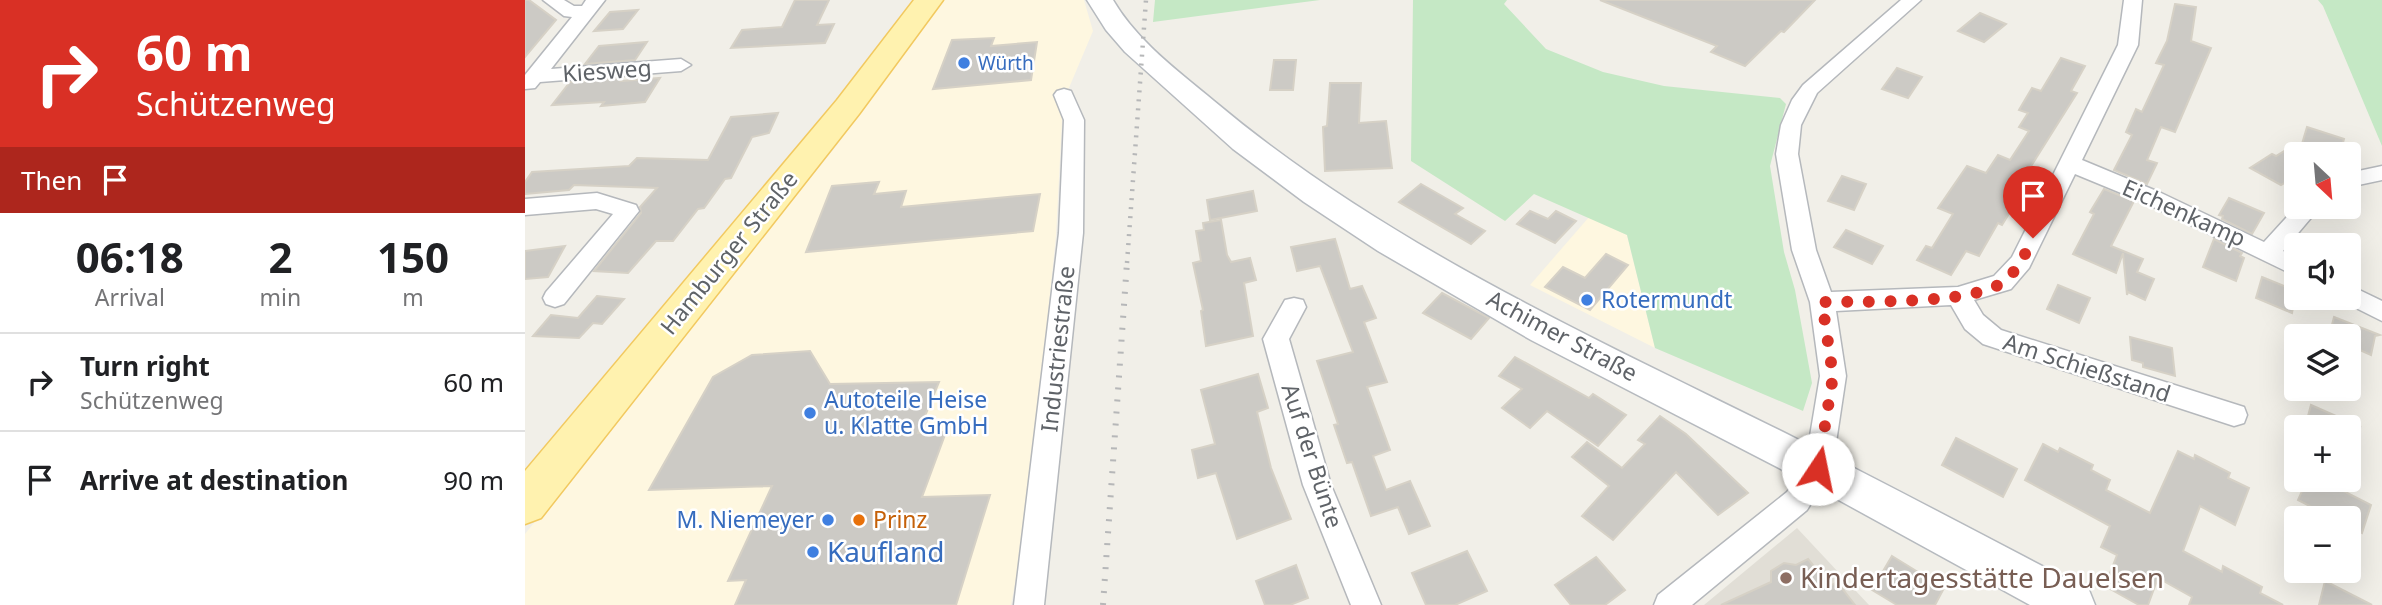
<!DOCTYPE html>
<html lang="en">
<head>
<meta charset="utf-8">
<style>
  body { margin:0; font-family:"Noto Sans",sans-serif; background:#f2f2f2; color:#202124; height:100vh; display:flex; flex-direction:column; font-size:26px; white-space:nowrap }
  * { box-sizing:border-box; margin:0 }
  p { font-size:23px; color:#757577 }
  .icon { flex:none; width:38px; height:38px; fill:none; stroke:currentColor; stroke-width:2; stroke-linecap:round; stroke-linejoin:round }
  .map { position:relative; flex:1; overflow:hidden }
  .drawer { display:flex; flex-direction:column; background:#fff; width:525px }
  .drawer>* { flex:none }
  .hud { background:#d93025; color:#fff; overflow:hidden }
  .needle { width:46px; rotate:154deg }
  .buttons { position:absolute; left:1759px; top:142px; display:grid; gap:14px }
  .buttons a { display:grid; place-items:center; width:77px; height:77px; border-radius:7px; background:#fff; box-shadow:0 7px 28px #0002; font-size:35px }
  .pin { position:absolute; display:grid; place-items:center; width:60px; height:60px; color:#fff; margin:-72px -30px; border-radius:50% 50% 50% 0; rotate:-45deg; box-shadow:0 0 7px #0007 }
  .pin .icon { rotate:45deg }
  .me { position:absolute; width:77px; margin:-38px; rotate:11deg; stroke-linejoin:round; filter:drop-shadow(0 0 5px #0008) }
  .turn { display:flex; align-items:center; gap:24px; height:147px; padding:0 21px; font-size:32px }
  .turn .icon { width:91px; height:91px; stroke-width:2.5 }
  .turn b { display:block; font-size:49px; line-height:60px }
  .then { display:flex; align-items:center; height:66px; padding:0 21px; background:#0003; gap:14px; font-size:26px }
  .eta { display:flex; justify-content:space-evenly; align-items:center; height:119px; text-align:center }
  .eta b { font-size:42px; font-weight:700; line-height:49px }
  ul { padding:0; list-style:none }
  li { display:flex; align-items:center; gap:21px; height:98px; padding:0 21px; border-top:2px solid #e0e0e0 }
  li div { flex:1 }
  li b { display:block; font-size:26px }
  li em { font-style:normal }
  main { display:flex; flex:1; min-height:0 }
  .map>svg:first-child { display:block }
  .commercial { fill:#fef7e0 }
  .education { fill:#e1ded6 }
  .green { fill:#c5e8c5 }
  .building { fill:#cccac5; stroke:#d6d1c6; stroke-width:2 }
  .lines { fill:none; stroke-linecap:round; stroke-linejoin:round }
  .minor-casing { stroke:#b5b8bc; stroke-width:3 }
  .secondary-casing { stroke:#b6babf; stroke-width:3 }
  .primary-casing { stroke:#f2c960; stroke-width:3 }
  .minor { fill:#fff; fill-rule:evenodd }
  .secondary { fill:#fff; fill-rule:evenodd }
  .primary { fill:#fff2af; fill-rule:evenodd }
  .rail-far1 { stroke:#b6b7b8; stroke-width:4.5; stroke-dasharray:2 7; stroke-linecap:butt }
  .rail { stroke:#b6b7b8; stroke-width:6; stroke-dasharray:2 10; stroke-linecap:butt }
  .route { stroke:#d93025; stroke-width:12; stroke-dasharray:0 21.6 }
  .shop-dot { fill:#3f7fe0; stroke:#fff; stroke-width:2.5 }
  .food-dot { fill:#e8710a; stroke:#fff; stroke-width:2.5 }
  .education-dot { fill:#8d6e63; stroke:#fff; stroke-width:2.5 }
  .labels { text-anchor:middle; stroke-width:5; stroke-linejoin:round; paint-order:stroke }
  .far-shop-label { font-size:19px; fill:#366cbe; stroke:#fff; text-anchor:start }
  .street-label { font-size:23px; fill:#5f6368; stroke:#fff }
  .shop-label { font-size:23px; fill:#366cbe; stroke:#fff; text-anchor:start }
  .food-label { font-size:23px; fill:#c56008; stroke:#fff; text-anchor:start }
  .near-shop-label { font-size:28px; fill:#366cbe; stroke:#fff; text-anchor:start }
  .near-education-label { font-size:28px; fill:#785e54; stroke:#fff; text-anchor:start }
</style>
</head>
<body>
<main>
<section class="drawer">
<div class="hud">
<div class="turn"><svg class="icon" aria-label="right" viewBox="0 0 24 24"><path d="M7 20v-9h11M14 6l5 5-5 5"/></svg><div><b>60 m</b>Schützenweg</div></div>
<div class="then">Then<svg class="icon" aria-label="arrive" viewBox="0 0 24 24"><path d="M6 21V4h12l-3 4 3 4H6"/></svg></div>
</div>
<div class="eta">
<div><b>06:18</b><p>Arrival</p></div>
<div><b>2</b><p>min</p></div>
<div><b>150</b><p>m</p></div>
</div>
<ul>
<li><svg class="icon" aria-label="right" viewBox="0 0 24 24"><path d="M7 20v-9h11M14 6l5 5-5 5"/></svg><div><b>Turn right</b><p>Schützenweg</p></div><em>60 m</em></li>
<li><svg class="icon" aria-label="arrive" viewBox="0 0 24 24"><path d="M6 21V4h12l-3 4 3 4H6"/></svg><div><b>Arrive at destination</b></div><em>90 m</em></li>
</ul>
</section>
<div class="map">
<svg width="1857" height="605" viewBox="0 0 1857 605">
  <rect width="100%" height="100%" fill="#f1efe8"/>
  <g class="commercial">
    <path d="M 415,0 L 559,0 L 568,31 L 538,102 L 531,235 L 503,514 L 486,605 L 0,605 L 0,534 L 312,145 Z"/>
    <path d="M 1064,217 L 1102,235 L 1130,348 L 1005,285 Z"/>
  </g>
  <path class="education" d="M 1272,528 L 1344,605 L 1179,605 Z"/>
  <g class="green">
    <path d="M 630,0 L 795,0 L 628,22 Z"/>
    <path d="M 888,0 L 982,0 L 979,4 L 1021,49 L 1078,72 L 1139,86 L 1255,98 L 1261,104 L 1245,166 L 1259,252 L 1270,290 L 1287,383 L 1278,411 L 1130,348 L 1102,235 L 1009,194 L 980,221 L 886,161 Z"/>
    <path d="M 1793,0 L 1857,0 L 1857,146 L 1798,6 Z"/>
  </g>
  <g class="building">
    <path d="M 0,0 L 4,0 L 31,20 L 0,57 Z"/>
    <path d="M 270,0 L 304,0 L 292,25 L 309,24 L 300,43 L 206,48 L 217,30 L 257,27 Z"/>
    <path d="M 1075,0 L 1290,0 L 1259,32 L 1256,31 L 1220,66 L 1186,52 L 1192,46 Z"/>
    <path d="M 1650,4 L 1671,7 L 1666,41 L 1686,48 L 1650,132 L 1636,127 L 1622,160 L 1632,163 L 1622,184 L 1589,170 L 1607,135 L 1601,132 L 1611,109 L 1617,112 L 1639,65 L 1631,63 L 1642,41 Z"/>
    <path d="M 113,10 L 98,29 L 69,31 L 85,12 Z"/>
    <path d="M 1455,13 L 1481,24 L 1459,42 L 1433,31 Z"/>
    <path d="M 469,38 L 466,46 L 512,42 L 506,80 L 408,89 L 427,40 Z"/>
    <path d="M 122,42 L 110,60 L 60,64 L 74,46 Z"/>
    <path d="M 1536,58 L 1560,66 L 1546,91 L 1552,93 L 1486,198 L 1492,201 L 1477,225 L 1473,223 L 1454,256 L 1441,251 L 1426,275 L 1392,260 L 1401,246 L 1407,248 L 1428,214 L 1413,208 L 1442,166 L 1461,173 L 1473,155 L 1485,160 L 1504,131 L 1494,127 L 1503,113 L 1494,110 L 1507,88 L 1516,91 Z"/>
    <path d="M 749,60 L 771,60 L 768,90 L 745,90 Z"/>
    <path d="M 1372,68 L 1397,77 L 1383,98 L 1357,89 Z"/>
    <path d="M 98,78 L 96,81 L 135,78 L 120,102 L 76,106 L 79,102 L 27,105 L 45,82 Z"/>
    <path d="M 805,83 L 836,83 L 834,123 L 861,121 L 867,168 L 800,171 L 798,127 L 802,126 Z"/>
    <path d="M 253,113 L 244,133 L 227,137 L 206,178 L 200,179 L 179,208 L 173,209 L 148,241 L 131,241 L 103,273 L 69,271 L 116,213 L 115,207 L 132,188 L 49,185 L 44,190 L 0,194 L 0,182 L 7,172 L 104,166 L 112,158 L 183,160 L 206,117 Z"/>
    <path d="M 1782,127 L 1819,139 L 1815,154 L 1774,154 Z"/>
    <path d="M 1761,150 L 1771,155 L 1771,176 L 1756,185 L 1725,168 L 1747,154 L 1751,156 Z"/>
    <path d="M 1317,176 L 1341,184 L 1329,210 L 1303,201 Z"/>
    <path d="M 354,182 L 349,194 L 381,191 L 376,207 L 515,194 L 508,231 L 281,252 L 307,186 Z"/>
    <path d="M 896,184 L 938,208 L 930,214 L 960,231 L 946,244 L 874,202 Z"/>
    <path d="M 1579,189 L 1609,201 L 1586,246 L 1618,259 L 1612,272 L 1629,279 L 1620,300 L 1603,292 L 1602,295 L 1598,253 L 1591,273 L 1548,254 L 1569,214 L 1565,212 Z"/>
    <path d="M 728,191 L 732,211 L 685,220 L 682,200 Z"/>
    <path d="M 1704,198 L 1739,213 L 1727,234 L 1697,219 L 1698,216 L 1694,215 Z"/>
    <path d="M 1005,211 L 1023,219 L 1031,211 L 1051,221 L 1030,243 L 992,224 Z"/>
    <path d="M 696,220 L 702,255 L 706,262 L 725,258 L 731,280 L 719,283 L 728,336 L 681,346 L 676,311 L 678,310 L 668,263 L 676,261 L 671,231 L 679,230 L 678,223 Z"/>
    <path d="M 1321,230 L 1358,246 L 1347,264 L 1309,247 Z"/>
    <path d="M 810,239 L 825,289 L 837,286 L 851,318 L 839,322 L 862,382 L 842,387 L 865,450 L 848,456 L 861,490 L 885,481 L 905,526 L 884,534 L 873,507 L 846,516 L 827,462 L 822,463 L 809,425 L 813,424 L 792,361 L 828,352 L 795,266 L 772,271 L 766,247 Z"/>
    <path d="M 1689,239 L 1717,253 L 1715,256 L 1719,258 L 1711,281 L 1678,267 Z"/>
    <path d="M 40,246 L 23,277 L 0,279 L 0,251 Z"/>
    <path d="M 1081,254 L 1103,265 L 1065,310 L 1020,287 L 1038,267 L 1060,278 Z"/>
    <path d="M 1737,277 L 1771,291 L 1767,313 L 1731,298 Z"/>
    <path d="M 1533,285 L 1565,298 L 1554,323 L 1522,309 Z"/>
    <path d="M 917,293 L 964,318 L 946,339 L 898,313 Z"/>
    <path d="M 72,296 L 99,299 L 77,324 L 68,323 L 54,338 L 8,336 L 26,315 L 53,318 Z"/>
    <path d="M 1809,317 L 1855,335 L 1850,336 L 1846,355 L 1824,345 L 1824,336 L 1804,336 Z"/>
    <path d="M 1605,337 L 1647,348 L 1650,376 L 1618,367 L 1618,363 L 1607,360 Z"/>
    <path d="M 285,351 L 305,384 L 414,382 L 393,433 L 421,432 L 397,497 L 465,495 L 431,605 L 210,605 L 221,580 L 203,581 L 247,486 L 124,490 L 188,377 L 227,355 Z"/>
    <path d="M 990,357 L 1064,398 L 1068,394 L 1101,415 L 1073,446 L 1022,411 L 1005,428 L 977,408 L 997,389 L 974,376 Z"/>
    <path d="M 733,374 L 743,408 L 732,412 L 746,468 L 766,519 L 712,539 L 691,473 L 673,478 L 667,450 L 690,444 L 676,390 Z"/>
    <path d="M 1786,405 L 1836,427 L 1780,427 Z"/>
    <path d="M 1135,416 L 1161,434 L 1223,493 L 1193,515 L 1151,472 L 1088,540 L 1057,516 L 1084,486 L 1047,457 L 1062,442 L 1097,468 L 1120,444 L 1113,440 Z"/>
    <path d="M 1431,438 L 1492,469 L 1478,497 L 1417,465 Z"/>
    <path d="M 1518,444 L 1533,452 L 1535,448 L 1568,465 L 1566,470 L 1585,480 L 1581,490 L 1625,513 L 1653,451 L 1669,459 L 1670,455 L 1705,473 L 1703,478 L 1724,488 L 1710,525 L 1675,506 L 1658,551 L 1697,572 L 1698,566 L 1737,587 L 1735,593 L 1758,605 L 1664,605 L 1667,597 L 1633,578 L 1623,605 L 1614,605 L 1580,586 L 1592,555 L 1576,547 L 1585,526 L 1500,480 Z"/>
    <path d="M 1782,480 L 1797,480 L 1846,505 L 1837,533 L 1824,526 L 1824,518 L 1808,518 L 1773,500 Z"/>
    <path d="M 942,551 L 962,591 L 930,605 L 901,605 L 887,573 Z"/>
    <path d="M 1367,556 L 1419,588 L 1410,605 L 1372,605 L 1347,590 Z"/>
    <path d="M 1071,557 L 1100,590 L 1080,605 L 1046,605 L 1030,585 Z"/>
    <path d="M 1283,559 L 1305,586 L 1312,582 L 1330,605 L 1196,605 L 1246,582 L 1246,571 L 1259,563 L 1271,565 Z"/>
    <path d="M 771,565 L 783,598 L 765,605 L 740,605 L 731,581 Z"/>
    <path d="M 1800,581 L 1847,605 L 1794,605 Z"/>
  </g>
  <g class="lines">
    <g class="minor-casing">
      <g id="minor">
        <path d="M 18,0 L 39,0 L 49,6 L 57,6 L 61,0 L 80,0 L 26,69 L 156,59 L 166,65 L 156,71 L 15,82 L 10,88 L 0,89 L 0,75 L 47,17 L 39,16 Z"/>
        <path d="M 1376,0 L 1396,0 L 1292,93 L 1276,125 L 1273,154 L 1291,250 L 1306,292 L 1433,287 L 1469,276 L 1487,257 L 1593,45 L 1599,0 L 1617,0 L 1613,45 L 1557,160 L 1634,192 L 1739,242 L 1772,206 L 1796,206 L 1758,251 L 1771,257 L 1771,276 L 1618,202 L 1550,174 L 1504,268 L 1486,289 L 1449,300 L 1458,315 L 1476,330 L 1719,407 L 1722,415 L 1719,423 L 1709,426 L 1458,344 L 1440,329 L 1426,305 L 1311,311 L 1321,376 L 1307,469 L 1282,510 L 1167,605 L 1129,605 L 1133,595 L 1262,492 L 1280,466 L 1295,376 L 1285,302 L 1267,250 L 1251,154 L 1256,125 L 1267,100 L 1278,85 Z"/>
        <path d="M 539,89 L 546,91 L 559,120 L 558,233 L 519,605 L 489,605 L 534,233 L 539,120 L 529,95 L 532,91 Z"/>
        <path d="M 1857,166 L 1857,180 L 1824,187 L 1824,173 Z"/>
        <path d="M 72,193 L 111,205 L 114,211 L 39,304 L 30,307 L 21,304 L 18,298 L 21,292 L 88,214 L 71,209 L 0,215 L 0,199 Z"/>
        <path d="M 1824,285 L 1857,301 L 1857,321 L 1815,300 L 1814,298 L 1824,298 Z"/>
        <path d="M 769,298 L 778,300 L 781,307 L 764,339 L 806,485 L 856,605 L 826,605 L 778,485 L 738,339 L 760,300 Z"/>
      </g>
    </g>
    <g class="secondary-casing">
      <path id="secondary" d="M 562,0 L 588,0 C 612,41 653,71 689,101 C 863,247 1070,338 1272,439 C 1370,488 1466,540 1564,590 L 1570,605 L 1505,605 L 1279,481 L 1006,340 L 853,251 L 779,202 L 708,149 L 600,52 L 581,30 Z"/>
    </g>
    <g class="primary-casing">
      <path id="primary" d="M 389,0 L 418,0 L 334,114 L 16,518 L 0,524 L 0,471 L 312,100 Z"/>
    </g>
    <use href="#minor" class="minor"/>
    <use href="#secondary" class="secondary"/>
    <use href="#primary" class="primary"/>
    <path class="rail-far1" d="M 602,263 L 621,0"/>
    <path class="rail" d="M 578,605 L 602,262"/>
  </g>
  <g class="lines">
    <path class="route" d="M 1293,469 L 1308,376 L 1297,302 C 1338,301 1447,305 1478,282 C 1493,271 1500,254 1508,238"/>
  </g>
  <g class="shop-dot">
    <circle cx="439" cy="63" r="7"/>
    <circle cx="1062" cy="300" r="7"/>
    <circle cx="285" cy="413" r="7"/>
    <circle cx="303" cy="520" r="7"/>
    <circle cx="288" cy="552" r="7"/>
  </g>
  <circle class="food-dot" cx="334" cy="520" r="7"/>
  <circle class="education-dot" cx="1261" cy="578" r="7"/>
  <g class="labels">
    <g class="far-shop-label">
      <text x="453" y="70">Würth</text>
    </g>
    <g class="street-label">
      <text transform="translate(82 71) rotate(-4)" y="8">Kiesweg</text>
      <text transform="translate(1659 213) rotate(24)" y="8">Eichenkamp</text>
      <text transform="translate(204 253) rotate(-51)" y="8">Hamburger Straße</text>
      <text transform="translate(1037 336) rotate(28)" y="8">Achimer Straße</text>
      <text transform="translate(533 349) rotate(-84)" y="8">Industriestraße</text>
      <text transform="translate(1562 368) rotate(18)" y="8">Am Schießstand</text>
      <text transform="translate(787 456) rotate(72)" y="8">Auf der Bünte</text>
    </g>
    <g class="shop-label">
      <text x="1076" y="308">Rotermundt</text>
      <text x="299" y="408">Autoteile Heise<tspan x="299" dy="26">u. Klatte GmbH</tspan></text>
      <text x="289" y="528" text-anchor="end">M. Niemeyer</text>
    </g>
    <g class="food-label">
      <text x="348" y="528">Prinz</text>
    </g>
    <g class="near-shop-label">
      <text x="302" y="562">Kaufland</text>
    </g>
    <g class="near-education-label">
      <text x="1275" y="588">Kindertagesstätte Dauelsen</text>
    </g>
  </g>
</svg>
<div class="buttons">
<a><svg class="needle" viewBox="-14 -14 28 28"><path d="M0-13l5 13h-10z" fill="#e53935"/><path d="M0 13l5-13h-10z" fill="#757577"/></svg></a>
<a><svg class="icon" aria-label="sound" viewBox="0 0 24 24"><path d="M4 9h4l5-4v14l-5-4H4zM17 9q2 3 0 6"/></svg></a>
<a><svg class="icon" aria-label="layers" viewBox="0 0 24 24"><path d="M12 4l9 5-9 5-9-5zM3 14l9 5 9-5"/></svg></a>
<a>+</a>
<a>−</a>
</div>
<div class="pin" style="left:1508px;top:238px;background:#d93025"><svg class="icon" aria-label="arrive" viewBox="0 0 24 24"><path d="M6 21V4h12l-3 4 3 4H6"/></svg></div>
<svg class="me" style="left:1293px;top:469px" viewBox="-20 -20 40 40"><circle r="19" fill="#fff"/><path d="M0-13L10 11 0 6-10 11z" fill="#d93025"/></svg>
</div>
</main>
</body>
</html>
